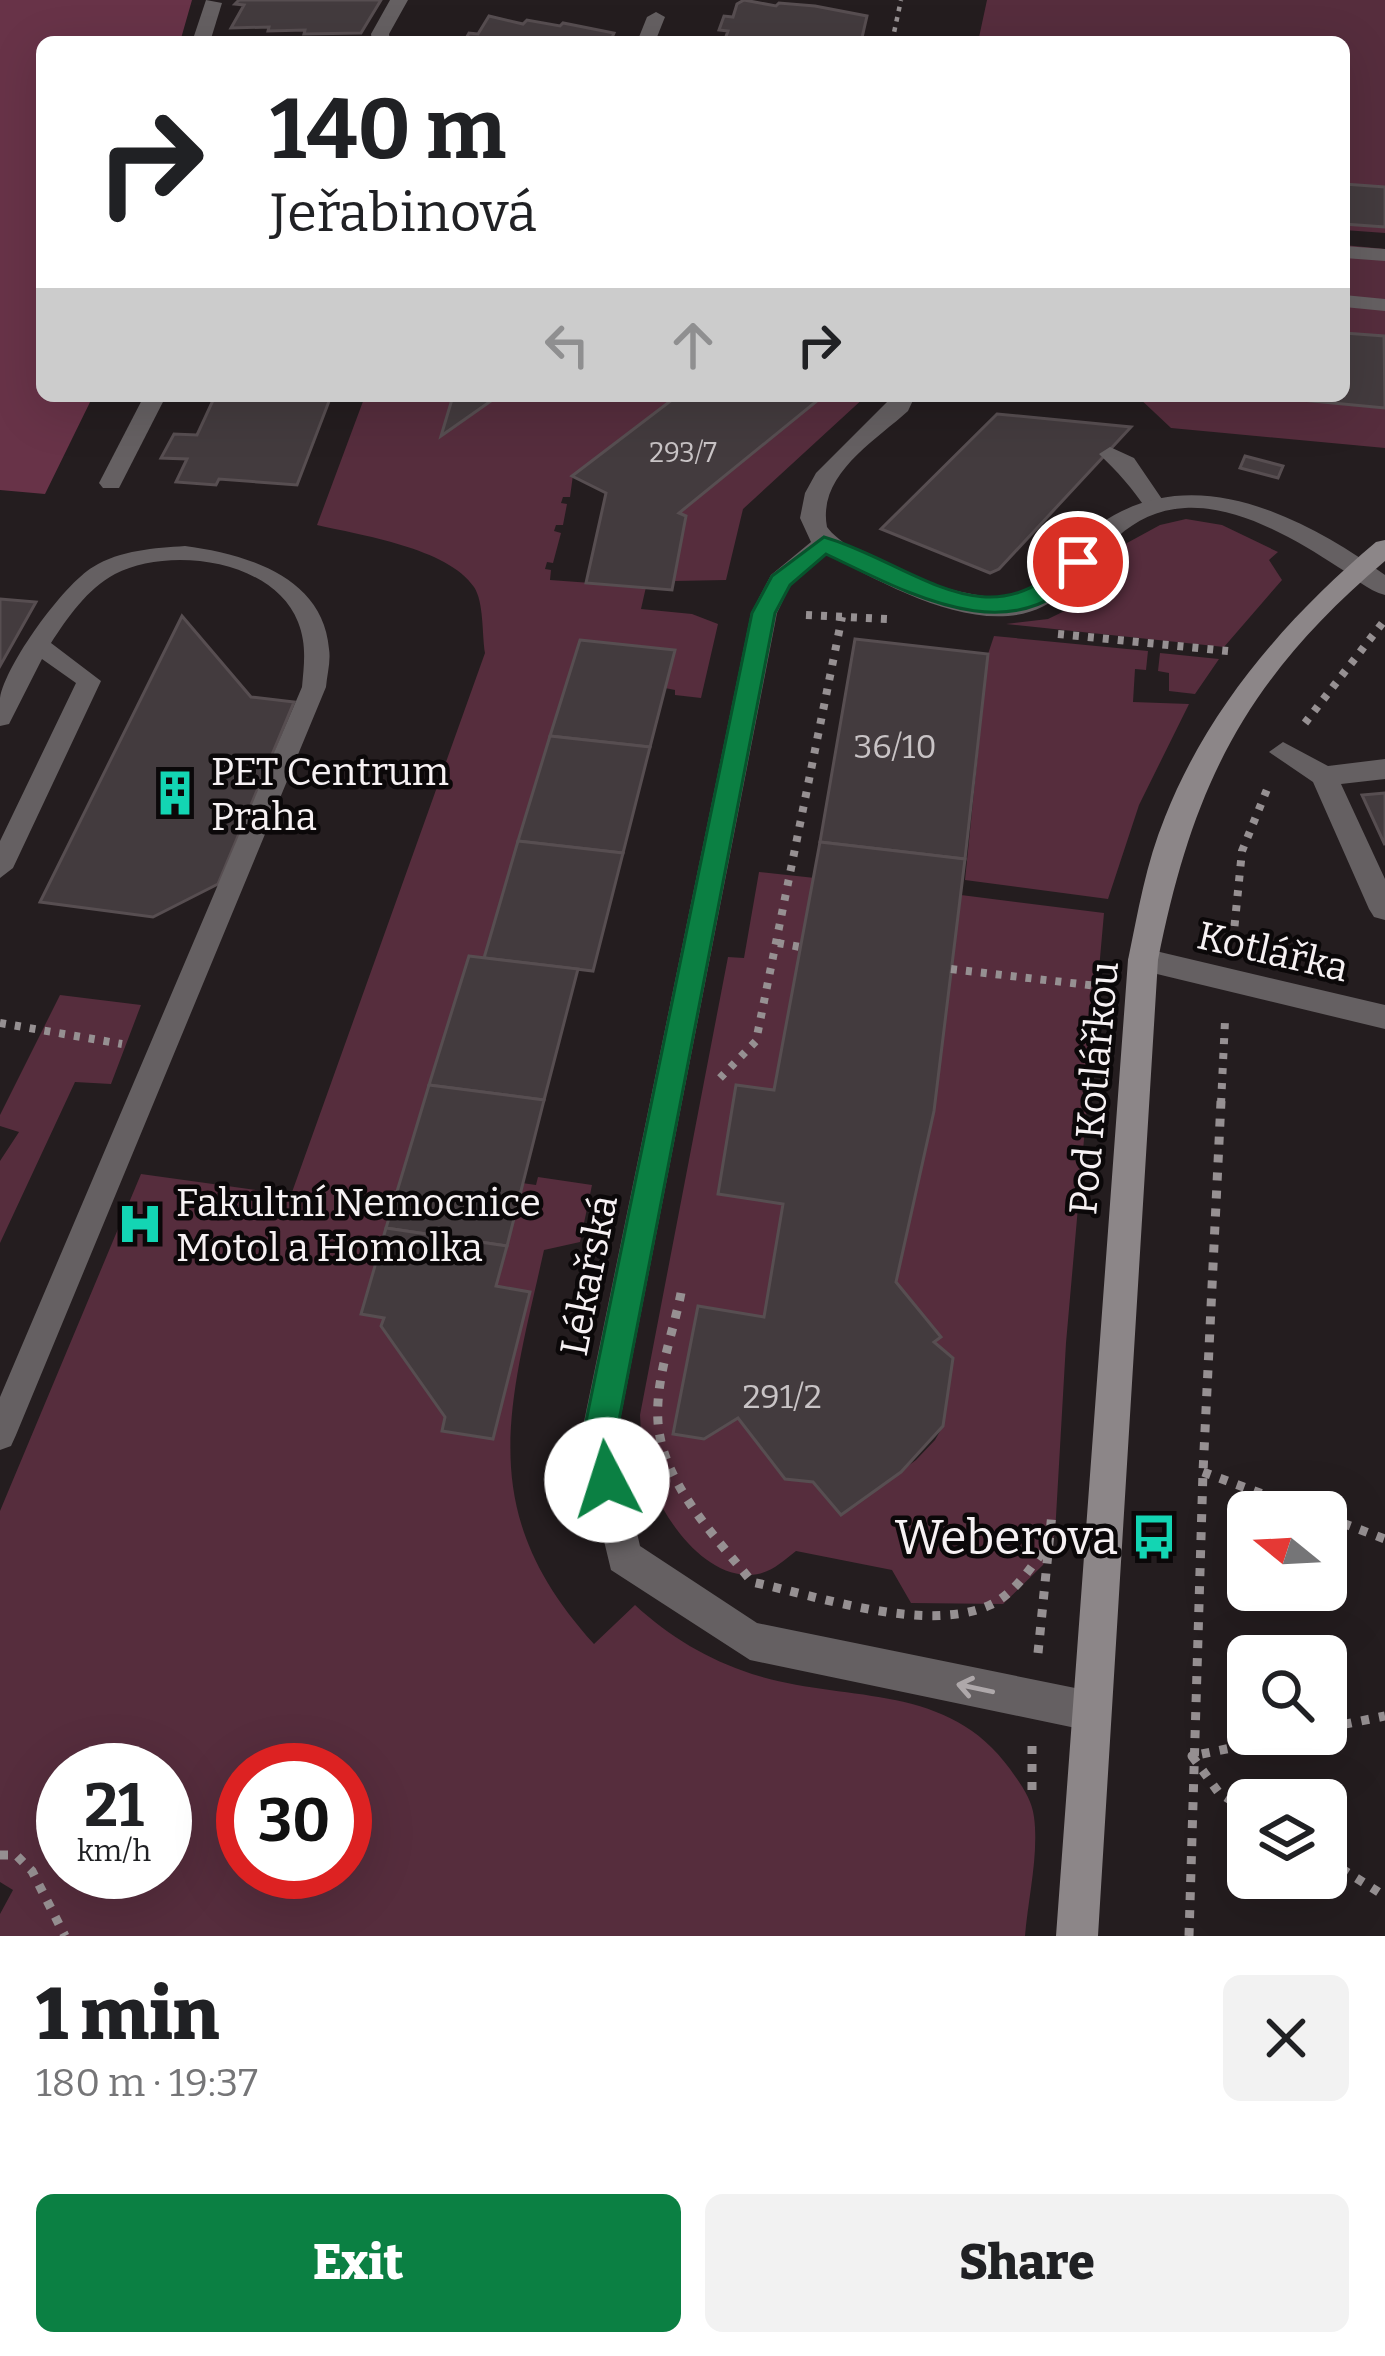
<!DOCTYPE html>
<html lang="en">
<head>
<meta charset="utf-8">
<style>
  body { margin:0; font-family:Bitter,serif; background:#f2f2f2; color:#202124; height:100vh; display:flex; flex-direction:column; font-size:45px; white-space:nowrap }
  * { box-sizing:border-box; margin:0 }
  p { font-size:39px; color:#757577 }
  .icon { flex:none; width:66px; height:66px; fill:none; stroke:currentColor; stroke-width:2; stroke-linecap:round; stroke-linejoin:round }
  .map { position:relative; height:1936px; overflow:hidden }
  .drawer { display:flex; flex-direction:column; background:#fff; flex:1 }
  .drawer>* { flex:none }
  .hud { position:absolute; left:36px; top:36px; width:1314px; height:366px; border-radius:18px; box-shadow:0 12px 48px #0002; background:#fff; color:#202124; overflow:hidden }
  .needle { width:78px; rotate:288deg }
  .buttons { position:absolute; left:1227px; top:1491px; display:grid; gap:24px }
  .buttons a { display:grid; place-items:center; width:120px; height:120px; border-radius:18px; background:#fff; box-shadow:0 12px 48px #0002; font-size:60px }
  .speed { position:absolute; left:36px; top:1743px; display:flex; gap:24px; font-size:60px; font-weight:700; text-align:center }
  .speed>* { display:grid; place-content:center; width:156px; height:156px; border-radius:50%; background:#fff; box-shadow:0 12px 48px #0002; line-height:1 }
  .speed small { font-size:30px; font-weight:400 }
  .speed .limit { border:18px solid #d22; background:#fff; color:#111 }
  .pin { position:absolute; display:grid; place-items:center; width:102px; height:102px; color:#fff; margin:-51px; border:6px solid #fff; border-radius:50%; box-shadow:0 3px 12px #0007 }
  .me { position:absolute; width:132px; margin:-66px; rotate:355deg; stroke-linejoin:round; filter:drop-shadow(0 0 9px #0008) }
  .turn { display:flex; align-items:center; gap:42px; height:252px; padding:0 36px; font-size:54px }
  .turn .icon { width:156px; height:156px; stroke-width:2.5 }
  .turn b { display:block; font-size:84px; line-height:102px }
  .lanes { display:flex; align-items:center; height:114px; padding:0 36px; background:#0003; justify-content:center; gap:60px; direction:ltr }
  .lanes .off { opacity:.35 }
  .round { display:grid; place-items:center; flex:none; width:126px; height:126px; border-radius:18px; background:#f2f2f2 }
  .head { display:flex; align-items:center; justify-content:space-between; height:204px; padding:0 36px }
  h1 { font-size:72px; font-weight:800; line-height:90px }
  .action { display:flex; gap:24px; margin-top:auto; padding:24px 36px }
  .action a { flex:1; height:138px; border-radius:18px; background:#0b8043; color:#fff; font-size:48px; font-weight:800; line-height:138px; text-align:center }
  .action a+a { background:#f2f2f2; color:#202124 }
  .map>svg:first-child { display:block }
  .green { fill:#562d3d; fill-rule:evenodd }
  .forest { fill:#683348 }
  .building { fill:#433b3e; stroke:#574e51; stroke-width:3 }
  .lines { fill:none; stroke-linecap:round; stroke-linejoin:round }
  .path-far2 { stroke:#969092; stroke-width:4.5; stroke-dasharray:4.5 6; stroke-linecap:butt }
  .path-far1 { stroke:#969092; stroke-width:8; stroke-dasharray:6 9; stroke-linecap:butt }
  .path { stroke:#969092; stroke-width:9; stroke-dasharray:8 10; stroke-linecap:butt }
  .lane { fill:#656062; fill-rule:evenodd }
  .street { fill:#656062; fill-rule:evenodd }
  .secondary { fill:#8c8688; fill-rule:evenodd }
  .oneway { stroke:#aea8aa }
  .route { fill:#0b8043; stroke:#07532c; stroke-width:3 }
  .labels { text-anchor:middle; stroke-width:9; stroke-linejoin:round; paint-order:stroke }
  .far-number-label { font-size:27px; fill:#c9c4c6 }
  .number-label { font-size:33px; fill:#c9c4c6 }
  .poi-label { font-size:39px; fill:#f6f1f3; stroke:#0b0809; text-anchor:start }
  .street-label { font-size:39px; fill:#f6f1f3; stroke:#0b0809 }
  .near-poi-label { font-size:48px; fill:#f6f1f3; stroke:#0b0809; text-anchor:end }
</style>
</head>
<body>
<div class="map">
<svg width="1385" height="1936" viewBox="0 0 1385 1936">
  <rect width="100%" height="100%" fill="#241d1f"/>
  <g class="green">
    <path d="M 987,0 L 1385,0 L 1385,233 L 1344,230 L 1344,42 L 978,42 Z"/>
    <path d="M 1344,245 L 1385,249 L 1385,347 L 1383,336 L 1344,333 Z"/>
    <path d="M 365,396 L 453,396 L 442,436 L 498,396 L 599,396 L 611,401 L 618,396 L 677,396 L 573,475 L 570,497 L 563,497 L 561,503 L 567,504 L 563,525 L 556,525 L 554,531 L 561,533 L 553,563 L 547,562 L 545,569 L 551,570 L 550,580 L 646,587 L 641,609 L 692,614 L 718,624 L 701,698 L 675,695 L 675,690 L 665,688 L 674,650 L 580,640 L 484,958 L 468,957 L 361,1313 L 384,1318 L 381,1326 L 445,1417 L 530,1292 L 496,1286 L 522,1183 L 536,1185 L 538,1177 L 592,1185 L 580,1242 L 544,1250 C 509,1408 473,1511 594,1644 L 635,1605 C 670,1637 707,1659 752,1674 C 844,1704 946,1680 1010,1769 C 1020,1783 1032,1799 1034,1817 C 1039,1854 1028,1899 1025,1936 L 0,1936 L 0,1914 L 13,1890 L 0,1882 L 0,1511 L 141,1174 L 291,1195 L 485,653 C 482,635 484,602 474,587 C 448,548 360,535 317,525 ZM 63,1770 L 165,1770 L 165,1872 L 63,1872 ZM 243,1770 L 345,1770 L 345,1872 L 243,1872 Z"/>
    <path d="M 823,396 L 866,396 L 743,509 L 726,580 L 674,581 L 686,517 L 679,513 Z"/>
    <path d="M 1137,396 L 1260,396 L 1385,408 L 1385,448 L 1171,428 Z"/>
    <path d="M 1186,519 L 1222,525 L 1278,552 L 1269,560 L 1282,580 L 1224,647 L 1006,624 L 1048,619 L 1081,603 L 1127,543 L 1160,525 Z"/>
    <path d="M 994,636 L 1148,651 L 1146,670 L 1135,669 L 1133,702 L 1189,704 L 1139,805 L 1108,899 L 965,880 L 988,654 Z"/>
    <path d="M 1160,653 L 1219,659 L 1195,694 L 1169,691 L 1169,673 L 1158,671 Z"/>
    <path d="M 759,872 L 815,878 L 774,1090 L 736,1086 L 718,1193 L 783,1204 L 764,1317 L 674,1434 L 704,1439 L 738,1418 L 813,1482 L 841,1515 L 916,1460 L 935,1440 L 943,1426 L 953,1358 L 934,1342 L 940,1337 L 896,1282 L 961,895 L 1104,913 L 1066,1343 L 1055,1534 L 1043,1565 L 1003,1604 L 911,1603 L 892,1570 L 796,1551 C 781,1563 767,1576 747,1575 C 696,1573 654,1505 644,1462 C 641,1447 641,1430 640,1415 L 728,957 L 744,958 Z"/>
    <path d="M 60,995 L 141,1005 L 111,1084 L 75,1082 L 0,1243 L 0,1161 L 19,1132 L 0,1126 L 0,1115 Z"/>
  </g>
  <path class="forest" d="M 0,0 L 192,0 L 180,42 L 42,42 L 42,396 L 93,396 L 45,494 L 0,490 Z"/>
  <g class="building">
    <path d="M 239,0 L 381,0 L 361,33 L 304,34 L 305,30 L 268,31 L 269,27 L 231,28 L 244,5 L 235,4 Z"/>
    <path d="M 744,0 L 776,6 L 779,3 L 815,6 L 867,16 L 861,42 L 724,42 L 728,31 L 719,30 L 724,16 L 733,17 L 737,4 Z"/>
    <path d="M 489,16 L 523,24 L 527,20 L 560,26 L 563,23 L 614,33 L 610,42 L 464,42 L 469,33 L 478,34 Z"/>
    <path d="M 1344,184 L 1385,187 L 1385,227 L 1344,224 Z"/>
    <path d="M 1344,333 L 1384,336 L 1385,408 L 1260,396 L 1344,396 Z"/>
    <path d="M 215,396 L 331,396 L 297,485 L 219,479 L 216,485 L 176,482 L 187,459 L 161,458 L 174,434 L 197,435 Z"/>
    <path d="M 453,396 L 498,396 L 441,436 Z"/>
    <path d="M 677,396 L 823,396 L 679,513 L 686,516 L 672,590 L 586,583 L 606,493 L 572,476 Z"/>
    <path d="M 997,414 L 1131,427 L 999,569 L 990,573 L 881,529 Z"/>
    <path d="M 1245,456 L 1283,466 L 1278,478 L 1240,468 Z"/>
    <path d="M 0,599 L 36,602 L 0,666 Z"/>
    <path d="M 182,616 L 251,697 L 294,702 L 218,884 L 153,917 L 40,902 Z"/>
    <path d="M 855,639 L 988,654 L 965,859 L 820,842 Z"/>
    <path d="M 580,640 L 675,650 L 650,747 L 550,736 Z"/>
    <path d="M 550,736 L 650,747 L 623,853 L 518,841 Z"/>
    <path d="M 1385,793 L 1385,845 L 1362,795 Z"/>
    <path d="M 518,841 L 623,853 L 593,971 L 484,958 Z"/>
    <path d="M 820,842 L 965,859 L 934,1111 L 896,1282 L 941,1337 L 934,1342 L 953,1358 L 943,1426 L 901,1472 L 841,1515 L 813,1482 L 785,1479 L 738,1418 L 704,1439 L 673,1434 L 698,1306 L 764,1317 L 783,1204 L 718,1194 L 736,1085 L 774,1090 Z"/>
    <path d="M 469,956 L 578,969 L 544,1100 L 429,1085 Z"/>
    <path d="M 429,1085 L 544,1100 L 507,1246 L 386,1228 Z"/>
    <path d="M 386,1228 L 507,1246 L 496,1286 L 530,1292 L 493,1439 L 442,1431 L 445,1417 L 381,1326 L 384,1318 L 361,1314 Z"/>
  </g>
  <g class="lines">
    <path class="path-far2" d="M 892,42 L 901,0"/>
    <g class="path-far1">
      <path d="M 806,615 L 887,619"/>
      <path d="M 1058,634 L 1228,651"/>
      <path d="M 1305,723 L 1384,621"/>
      <path d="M 1233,941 L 1242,851 L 1268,787"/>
      <path d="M 778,943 L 800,947"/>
      <path d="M 951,969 L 1097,986"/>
      <path d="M 0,1023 L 122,1044"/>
      <path d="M 720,1078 L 756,1041 L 842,617"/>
      <path d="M 1221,1104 L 1225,1021"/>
    </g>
    <g class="path">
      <path d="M 681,1293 C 673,1334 655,1379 658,1422 C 662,1483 716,1537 752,1582 C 817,1596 927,1634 990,1605 C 1015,1594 1032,1565 1048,1545"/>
      <path d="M 1203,1472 L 1312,1512"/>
      <path d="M 1326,1517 L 1385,1539"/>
      <path d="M 1038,1653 L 1052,1513"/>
      <path d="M 1326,1728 L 1385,1716"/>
      <path d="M 1032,1746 L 1032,1791"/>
      <path d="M 1248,1811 L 1219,1793 L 1192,1756 L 1299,1734"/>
      <path d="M 0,1855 L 16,1855 L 32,1871 L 65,1936"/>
      <path d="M 1326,1859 L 1385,1896"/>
      <path d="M 1189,1936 L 1203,1472 L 1221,1101"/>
    </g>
    <g class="lane">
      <path d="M 1344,246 L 1385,249 L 1385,261 L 1344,258 Z"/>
      <path d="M 1344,295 L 1385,299 L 1385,311 L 1344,307 Z"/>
      <path d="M 1110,447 L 1134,458 L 1166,505 L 1163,510 L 1147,510 C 1132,488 1118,472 1099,454 Z"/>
      <path d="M 185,546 C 245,554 323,576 329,649 C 331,661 327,675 326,687 L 16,1435 L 11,1446 L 0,1450 L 0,1397 L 302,687 C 304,664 307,645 298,622 C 273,559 169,546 115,574 C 87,589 68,617 51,643 L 101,681 L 13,868 L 0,878 L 0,841 L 76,683 L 42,659 L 9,724 L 0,726 C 0,717 0,707 0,698 C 6,664 63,585 93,567 C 120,550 155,548 185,546 Z"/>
    </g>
    <g class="street">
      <path d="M 206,0 L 222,3 L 210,42 L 192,42 Z"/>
      <path d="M 390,0 L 408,0 L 389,34 L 390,42 L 372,42 L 371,34 Z"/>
      <path d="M 656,12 L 665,17 L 655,42 L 637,42 L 647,17 Z"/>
      <path d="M 144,396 L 166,396 L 119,488 L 103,488 L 99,483 Z"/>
      <path d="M 893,396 L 915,396 L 908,411 C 875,441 817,475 827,527 C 852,562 986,612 1028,593 C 1059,579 1072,543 1100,524 C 1194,459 1303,517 1385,575 L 1385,595 C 1368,591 1353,576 1338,567 C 1295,539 1238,505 1185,508 C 1129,511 1102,553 1067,589 C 1003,654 891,587 827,554 L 790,586 L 777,613 L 616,1441 L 640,1546 L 757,1623 L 1090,1691 L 1104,1697 L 1110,1711 L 1104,1725 L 1090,1731 L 750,1660 L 611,1570 L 580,1441 L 751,613 L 771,575 L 811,542 L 800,518 L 805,493 L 816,473 Z"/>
      <path d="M 1283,742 L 1328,766 L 1385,759 L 1385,779 L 1341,784 L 1385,879 L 1385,920 L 1374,917 L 1369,909 L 1313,782 L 1269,752 Z"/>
      <path d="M 1143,948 L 1385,1005 L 1385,1029 L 1132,968 L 1128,960 L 1132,952 Z"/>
    </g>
    <path class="secondary" d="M 1385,540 L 1385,561 C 1246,679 1193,784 1158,960 L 1098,1936 L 1056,1936 L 1128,960 C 1138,912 1146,863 1165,817 C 1208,708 1287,617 1376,542 Z"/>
  </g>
  <defs><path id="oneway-shaft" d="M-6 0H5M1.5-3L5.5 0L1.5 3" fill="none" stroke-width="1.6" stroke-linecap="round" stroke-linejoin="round" transform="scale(3)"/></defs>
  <use class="oneway" href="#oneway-shaft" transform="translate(975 1688) rotate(-168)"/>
  <path class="route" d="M 824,537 C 911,562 991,647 1070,556 L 1086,556 L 1090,562 C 1021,658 910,594 826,554 L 790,585 L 775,613 L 615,1441 L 623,1480 L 619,1491 L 607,1495 L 595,1491 L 582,1441 L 752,613 L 772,576 Z"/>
  <defs>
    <g id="building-bare" transform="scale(3.6)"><path d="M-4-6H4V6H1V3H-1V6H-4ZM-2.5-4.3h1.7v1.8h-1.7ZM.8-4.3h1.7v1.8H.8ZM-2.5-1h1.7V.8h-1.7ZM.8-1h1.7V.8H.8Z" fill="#13d5b3" stroke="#0b0809" stroke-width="2.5" paint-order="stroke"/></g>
    <g id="hospital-bare" transform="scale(3.6)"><path d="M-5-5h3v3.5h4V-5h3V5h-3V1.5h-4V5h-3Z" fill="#13d5b3" stroke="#0b0809" stroke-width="2.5" paint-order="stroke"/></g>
    <g id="bus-bare" transform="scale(3.6)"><path d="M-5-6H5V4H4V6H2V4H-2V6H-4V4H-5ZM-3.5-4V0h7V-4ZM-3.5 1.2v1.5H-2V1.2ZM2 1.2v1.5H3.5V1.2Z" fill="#13d5b3" stroke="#0b0809" stroke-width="2.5" paint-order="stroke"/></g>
  </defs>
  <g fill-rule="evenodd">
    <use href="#building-bare" x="175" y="793"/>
    <use href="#hospital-bare" x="140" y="1224"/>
    <use href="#bus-bare" x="1154" y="1537"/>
  </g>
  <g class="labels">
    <g class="far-number-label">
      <text x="683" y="462">293/7</text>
    </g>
    <g class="number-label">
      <text x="895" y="758">36/10</text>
      <text x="782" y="1408">291/2</text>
    </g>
    <g class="poi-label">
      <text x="211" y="785">PET Centrum<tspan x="211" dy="45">Praha</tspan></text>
      <text x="176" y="1216">Fakultní Nemocnice<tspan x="176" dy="45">Motol a Homolka</tspan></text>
    </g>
    <g class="street-label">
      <text transform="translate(1273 951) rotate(13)" y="14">Kotlářka</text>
      <text transform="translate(1093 1088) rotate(-85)" y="14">Pod Kotlářkou</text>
      <text transform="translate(588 1275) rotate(-79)" y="14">Lékařská</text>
    </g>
    <g class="near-poi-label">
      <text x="1118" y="1554">Weberova</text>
    </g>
  </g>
</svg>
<div class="buttons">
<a><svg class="needle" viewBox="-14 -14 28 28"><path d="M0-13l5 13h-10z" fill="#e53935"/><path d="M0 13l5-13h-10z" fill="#757577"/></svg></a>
<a><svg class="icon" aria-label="search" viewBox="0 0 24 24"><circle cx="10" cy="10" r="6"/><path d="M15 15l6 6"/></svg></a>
<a><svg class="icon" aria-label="layers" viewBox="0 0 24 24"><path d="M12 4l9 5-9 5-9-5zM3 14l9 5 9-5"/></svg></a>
</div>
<div class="speed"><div>21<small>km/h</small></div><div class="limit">30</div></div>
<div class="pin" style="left:1078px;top:562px;background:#d93025"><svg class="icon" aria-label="arrive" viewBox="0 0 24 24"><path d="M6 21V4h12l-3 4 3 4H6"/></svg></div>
<svg class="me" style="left:607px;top:1480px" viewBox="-20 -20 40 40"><circle r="19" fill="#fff"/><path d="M0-13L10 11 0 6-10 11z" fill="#0b8043"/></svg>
<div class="hud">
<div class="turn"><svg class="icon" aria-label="right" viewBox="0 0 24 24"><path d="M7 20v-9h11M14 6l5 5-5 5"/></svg><div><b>140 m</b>Jeřabinová</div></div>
<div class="lanes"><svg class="icon off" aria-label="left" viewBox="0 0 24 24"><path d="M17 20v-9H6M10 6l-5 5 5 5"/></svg><svg class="icon off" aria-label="ahead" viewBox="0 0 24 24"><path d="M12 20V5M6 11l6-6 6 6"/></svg><svg class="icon" aria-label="right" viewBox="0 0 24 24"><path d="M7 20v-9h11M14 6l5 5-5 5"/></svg></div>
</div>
</div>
<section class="drawer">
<div class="head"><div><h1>1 min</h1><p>180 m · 19:37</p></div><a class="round"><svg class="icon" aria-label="close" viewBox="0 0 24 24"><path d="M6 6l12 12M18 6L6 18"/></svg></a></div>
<div class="action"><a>Exit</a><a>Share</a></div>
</section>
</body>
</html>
